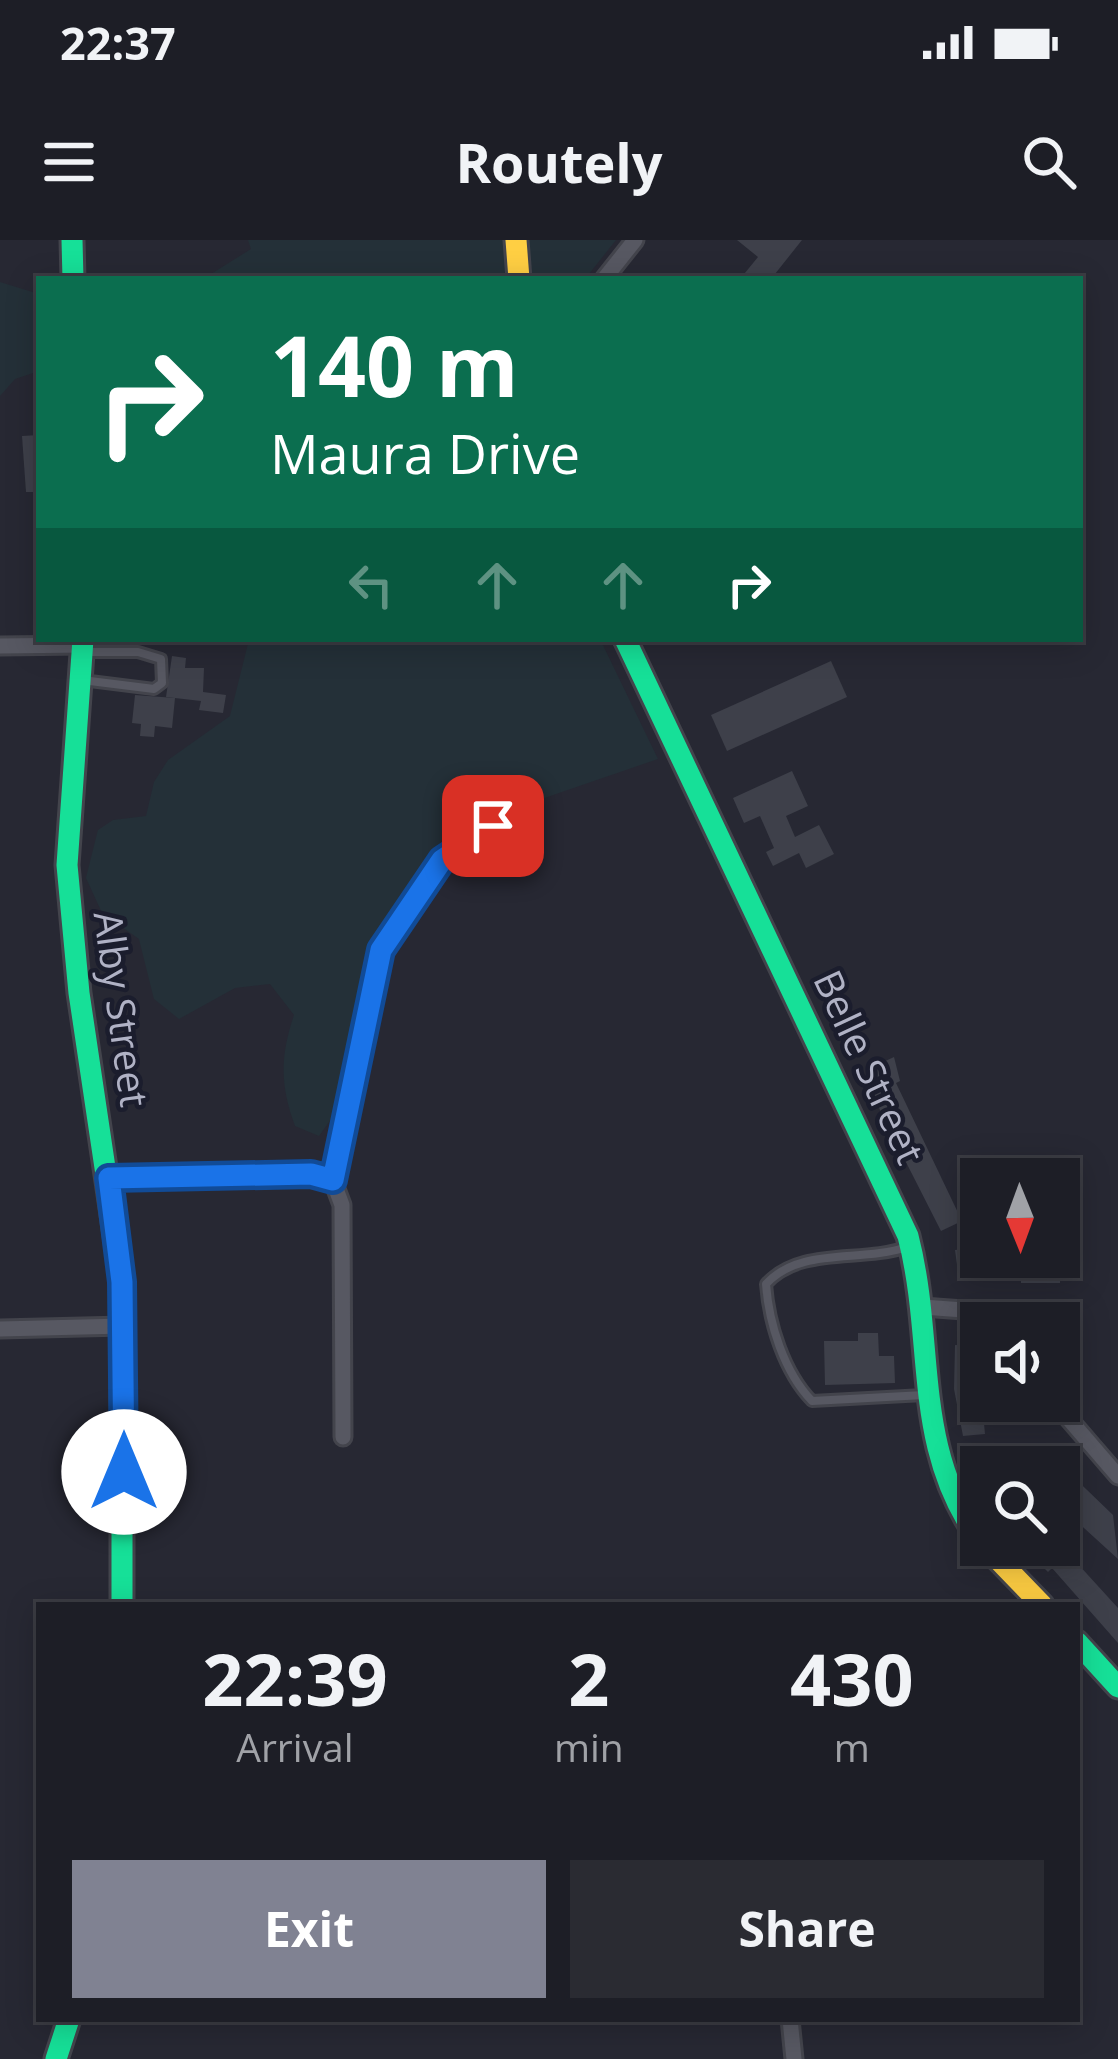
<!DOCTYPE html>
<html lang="en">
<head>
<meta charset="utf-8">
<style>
  body { margin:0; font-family:"Open Sans",sans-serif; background:#2a2b32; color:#f1f3f6; height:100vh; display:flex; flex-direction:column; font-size:45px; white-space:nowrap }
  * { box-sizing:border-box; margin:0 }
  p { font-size:39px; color:#a0a2a7 }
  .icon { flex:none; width:66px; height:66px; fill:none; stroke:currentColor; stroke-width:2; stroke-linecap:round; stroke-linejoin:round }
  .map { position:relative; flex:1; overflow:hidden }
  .details { position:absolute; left:36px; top:1362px; width:1044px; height:420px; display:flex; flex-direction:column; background:#1d1e26; border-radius:0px; box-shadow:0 6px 30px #0003,0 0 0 3px #3b3c43 }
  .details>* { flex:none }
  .hud { position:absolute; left:36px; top:36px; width:1047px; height:366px; border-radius:0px; box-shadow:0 6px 30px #0003,0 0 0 3px #3b3c43; background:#0b6e4f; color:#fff; overflow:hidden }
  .needle { width:78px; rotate:179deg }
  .tools { position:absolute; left:960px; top:918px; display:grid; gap:24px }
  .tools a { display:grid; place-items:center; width:120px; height:120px; border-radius:0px; background:#1d1e26; box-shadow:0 6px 30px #0003,0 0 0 3px #3b3c43; font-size:60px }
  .pin { position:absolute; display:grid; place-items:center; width:102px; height:102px; color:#fff; margin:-51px; border-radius:24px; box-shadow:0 6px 18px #0006 }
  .me { position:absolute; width:132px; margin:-66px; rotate:0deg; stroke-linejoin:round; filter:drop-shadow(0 0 9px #0008) }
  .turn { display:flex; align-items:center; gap:42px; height:252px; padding:0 36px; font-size:54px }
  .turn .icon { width:156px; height:156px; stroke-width:2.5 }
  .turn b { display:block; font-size:84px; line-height:102px }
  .lanes { display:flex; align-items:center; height:114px; padding:0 36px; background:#0003; justify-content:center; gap:60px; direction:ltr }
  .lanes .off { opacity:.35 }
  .eta { display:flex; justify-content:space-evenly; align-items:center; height:204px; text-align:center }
  .eta b { font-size:72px; font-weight:700; line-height:84px }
  .cta { display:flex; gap:24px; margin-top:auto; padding:24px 36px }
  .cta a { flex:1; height:138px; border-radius:0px; background:#808292; color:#fff; font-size:48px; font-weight:700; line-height:138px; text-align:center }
  .cta a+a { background:#2a2b32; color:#f1f3f6 }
  .status { display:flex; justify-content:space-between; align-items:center; height:84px; padding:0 60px; background:#1d1e26; direction:ltr }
  .status svg { height:33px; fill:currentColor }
  header { display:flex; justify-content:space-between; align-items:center; height:156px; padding:0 36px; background:#1d1e26; font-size:54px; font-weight:700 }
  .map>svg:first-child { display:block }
  .green { fill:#243038 }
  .building { fill:#3e404a }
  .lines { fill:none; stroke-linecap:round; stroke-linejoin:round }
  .lane-casing { stroke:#43444c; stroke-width:14 }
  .street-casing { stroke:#43444c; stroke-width:21 }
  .fast-casing { stroke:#43444c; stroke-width:27 }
  .slow-casing { stroke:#43444c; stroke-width:27 }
  .lane { stroke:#575862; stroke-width:8 }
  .street { stroke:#575862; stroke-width:15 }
  .fast { stroke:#16e098; stroke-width:21 }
  .slow { stroke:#ffcf43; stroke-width:21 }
  .route-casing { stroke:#114b97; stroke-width:30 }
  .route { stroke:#1a73e8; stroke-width:21 }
  .labels { text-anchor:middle; stroke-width:9; stroke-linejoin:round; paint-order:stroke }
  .street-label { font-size:39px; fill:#b0b2c5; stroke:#1b1d2d }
</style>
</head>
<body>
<div class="status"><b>22:37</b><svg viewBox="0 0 49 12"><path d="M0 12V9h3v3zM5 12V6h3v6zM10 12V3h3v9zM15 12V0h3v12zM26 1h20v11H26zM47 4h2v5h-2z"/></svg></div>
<header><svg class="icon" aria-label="menu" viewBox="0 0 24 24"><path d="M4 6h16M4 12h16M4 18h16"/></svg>Routely<svg class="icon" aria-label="search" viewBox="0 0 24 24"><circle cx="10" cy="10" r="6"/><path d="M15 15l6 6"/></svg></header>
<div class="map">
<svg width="1118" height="1819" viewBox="0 0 1118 1819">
  <rect width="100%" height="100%" fill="#272833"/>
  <g class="green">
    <path d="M 248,0 L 616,0 L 585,39 L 203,39 L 251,9 Z"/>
    <path d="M 0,42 L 39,54 L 39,131 L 15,139 L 0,156 Z"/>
    <path d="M 297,399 L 600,399 L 658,519 L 489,577 L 440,606 L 391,676 L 366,730 L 334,875 L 319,896 L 295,886 C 280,845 280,817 294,775 L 270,744 L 235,748 L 179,779 L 154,759 L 139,699 L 102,673 L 86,638 L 98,590 L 113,580 L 146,576 L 154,542 L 168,520 L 230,476 L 248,404 Z"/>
  </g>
  <g class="building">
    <path d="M 737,0 L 802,0 L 771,39 L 740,39 L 758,17 Z"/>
    <path d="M 39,195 L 39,252 L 26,252 L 22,196 Z"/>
    <path d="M 172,416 L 186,418 L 185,428 L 204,428 L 203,452 L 226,455 L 223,473 L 199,470 L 201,461 L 166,457 Z"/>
    <path d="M 831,421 L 847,457 L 727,511 L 711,475 Z"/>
    <path d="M 135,455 L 175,458 L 172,488 L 155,486 L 154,497 L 140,496 L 141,484 L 132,483 Z"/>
    <path d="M 792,531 L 808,566 L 786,576 L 795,597 L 819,585 L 834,614 L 806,628 L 799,613 L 773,626 L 766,612 L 774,608 L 760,576 L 744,583 L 733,558 Z"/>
    <path d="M 894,817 L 900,841 L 896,843 L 962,981 L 941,991 L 881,873 L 866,830 Z"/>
    <path d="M 980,1007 L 984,1037 L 959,1040 L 955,1010 Z"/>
    <path d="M 1060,1019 L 1060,1043 L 1021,1043 L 1021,1020 Z"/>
    <path d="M 858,1093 L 878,1093 L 879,1116 L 894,1116 L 895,1143 L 825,1145 L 824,1101 L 858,1101 Z"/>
    <path d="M 955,1105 L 980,1106 L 978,1163 L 982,1163 L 985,1194 L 963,1196 L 954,1149 Z"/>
    <path d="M 1059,1223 L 1113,1275 L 1118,1319 L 1073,1278 L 1081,1272 L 1059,1253 Z"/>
    <path d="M 1021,1305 L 1056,1305 L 1077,1323 L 1118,1368 L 1118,1403 L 1052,1328 L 1048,1332 Z"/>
  </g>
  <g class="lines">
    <g class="lane-casing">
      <g id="lane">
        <path d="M 82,440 L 154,449 L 162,443 L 161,419 L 138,412 L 87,412"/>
        <path d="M 907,1007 C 860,1023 801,1006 766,1044 C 769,1084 784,1132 812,1161 L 924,1155"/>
      </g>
    </g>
    <g class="street-casing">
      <g id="street">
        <path d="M 604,39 L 635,0"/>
        <path d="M 0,406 L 83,405"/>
        <path d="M 109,938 L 311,934 L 333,941"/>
        <path d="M 923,1067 L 1017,1074 L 1042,1083"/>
        <path d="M 0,1089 L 124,1086"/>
        <path d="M 1059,1100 L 1068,1178 L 1118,1236"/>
        <path d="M 343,1197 L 342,965 L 333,941 L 381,710 L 442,620 L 493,586"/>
        <path d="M 790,1779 L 794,1819"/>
      </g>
    </g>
    <g class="fast-casing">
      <g id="fast">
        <path d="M 72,0 L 73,39"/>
        <path d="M 83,399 L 67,625 L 79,753 L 122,1042 L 122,1365"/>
        <path d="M 625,399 L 908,996 C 936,1105 911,1206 981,1302"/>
        <path d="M 1077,1402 L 1118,1447"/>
        <path d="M 56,1819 L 69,1779"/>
      </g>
    </g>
    <g class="slow-casing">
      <g id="slow">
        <path d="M 516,0 L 519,39"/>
        <path d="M 984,1305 L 1042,1365"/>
      </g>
    </g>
    <use href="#lane" class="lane"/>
    <use href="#street" class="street"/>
    <use href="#fast" class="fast"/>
    <use href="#slow" class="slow"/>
  </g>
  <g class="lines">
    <g class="route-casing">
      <path id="route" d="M 124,1232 L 122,1042 L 109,938 L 311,934 L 333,940 L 381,710 L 442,620 L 493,586"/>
    </g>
    <use href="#route" class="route"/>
  </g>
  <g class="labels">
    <g class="street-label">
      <text transform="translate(121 769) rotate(82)" y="14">Alby Street</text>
      <text transform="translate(869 827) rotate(65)" y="14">Belle Street</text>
    </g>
  </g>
</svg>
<div class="tools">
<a><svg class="needle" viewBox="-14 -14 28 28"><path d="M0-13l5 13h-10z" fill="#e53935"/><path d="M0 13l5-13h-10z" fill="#a0a2a7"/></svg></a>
<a><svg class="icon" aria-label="sound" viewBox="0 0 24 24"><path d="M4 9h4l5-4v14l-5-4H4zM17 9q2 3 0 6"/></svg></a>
<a><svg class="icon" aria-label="search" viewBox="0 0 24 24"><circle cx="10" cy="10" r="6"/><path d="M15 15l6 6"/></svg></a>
</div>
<div class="pin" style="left:493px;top:586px;background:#d93025"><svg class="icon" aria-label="arrive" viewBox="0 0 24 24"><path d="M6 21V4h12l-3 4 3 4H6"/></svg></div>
<svg class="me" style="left:124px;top:1232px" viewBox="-20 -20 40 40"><circle r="19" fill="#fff"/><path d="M0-13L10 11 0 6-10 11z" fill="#1a73e8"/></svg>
<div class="hud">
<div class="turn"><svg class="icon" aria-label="right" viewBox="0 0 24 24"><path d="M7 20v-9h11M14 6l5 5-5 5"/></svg><div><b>140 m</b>Maura Drive</div></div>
<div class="lanes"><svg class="icon off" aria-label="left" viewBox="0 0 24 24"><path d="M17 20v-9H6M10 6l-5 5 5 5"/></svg><svg class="icon off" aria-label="ahead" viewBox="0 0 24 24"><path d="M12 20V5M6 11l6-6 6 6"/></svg><svg class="icon off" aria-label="ahead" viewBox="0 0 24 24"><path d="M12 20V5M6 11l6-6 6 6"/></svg><svg class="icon" aria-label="right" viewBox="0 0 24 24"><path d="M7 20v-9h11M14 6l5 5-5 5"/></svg></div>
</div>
<section class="details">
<div class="eta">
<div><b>22:39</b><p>Arrival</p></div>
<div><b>2</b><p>min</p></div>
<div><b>430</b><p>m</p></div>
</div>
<div class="cta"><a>Exit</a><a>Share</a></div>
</section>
</div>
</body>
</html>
